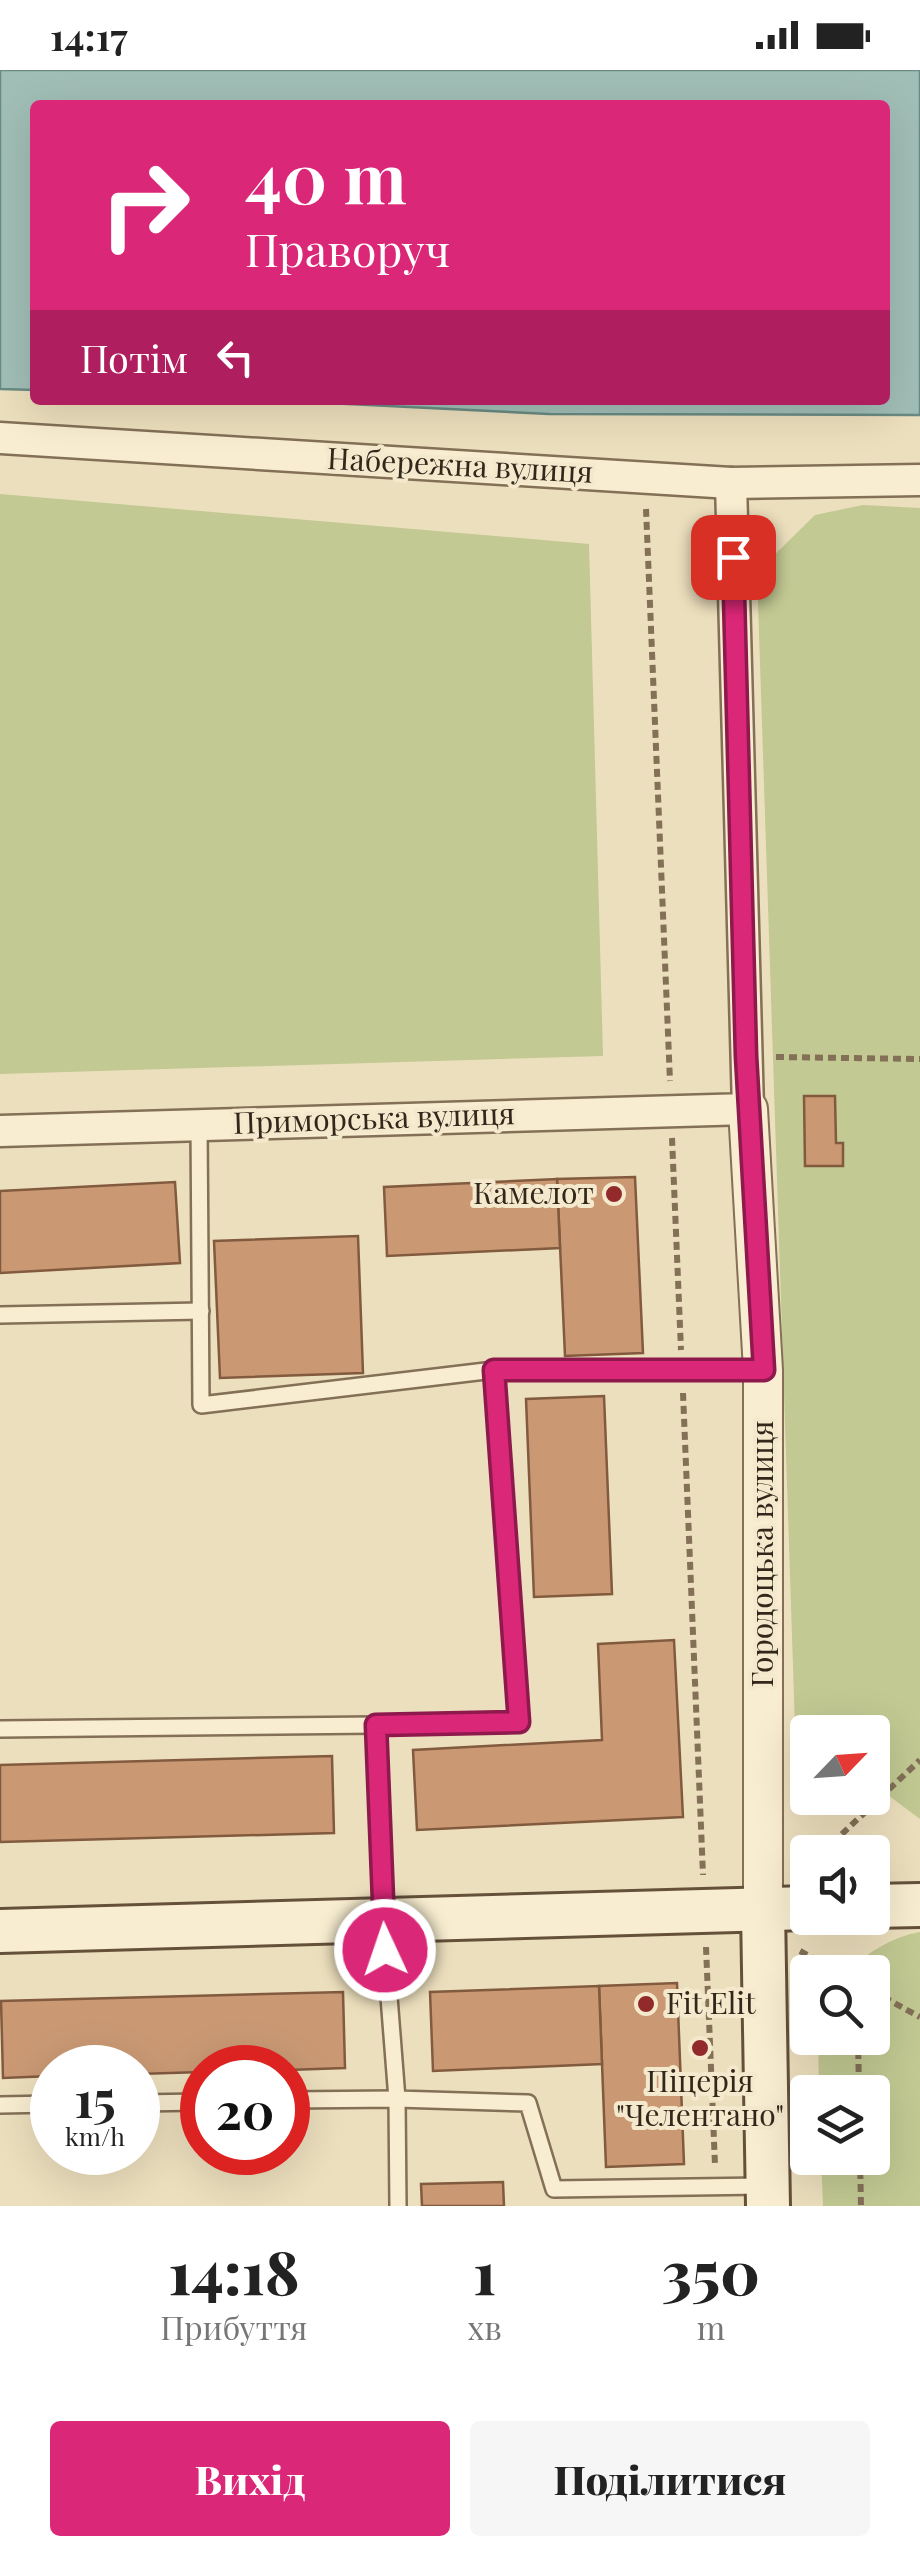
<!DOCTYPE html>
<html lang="uk">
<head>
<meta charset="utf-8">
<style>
  body { margin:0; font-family:"Playfair Display",serif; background:#f6f6f6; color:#222; height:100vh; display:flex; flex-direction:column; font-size:38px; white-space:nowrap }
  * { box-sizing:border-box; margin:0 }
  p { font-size:32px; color:#767676 }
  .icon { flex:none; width:55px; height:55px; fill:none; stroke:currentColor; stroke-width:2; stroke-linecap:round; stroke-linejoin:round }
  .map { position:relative; height:2136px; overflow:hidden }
  .details { display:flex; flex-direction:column; background:#fff; flex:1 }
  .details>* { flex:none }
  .hud { position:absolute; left:30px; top:30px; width:860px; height:305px; border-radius:10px; box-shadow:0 10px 40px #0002; background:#db2777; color:#fff; overflow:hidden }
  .needle { width:65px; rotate:65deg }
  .buttons { position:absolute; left:790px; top:1645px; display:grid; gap:20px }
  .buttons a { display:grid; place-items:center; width:100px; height:100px; border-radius:10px; background:#fff; box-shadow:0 10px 40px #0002; font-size:50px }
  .speed { position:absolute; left:30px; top:1975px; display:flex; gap:20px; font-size:50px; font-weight:700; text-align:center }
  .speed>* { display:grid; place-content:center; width:130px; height:130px; border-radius:50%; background:#fff; box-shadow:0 10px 40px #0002; line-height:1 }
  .speed small { font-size:25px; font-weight:400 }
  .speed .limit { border:15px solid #d22; background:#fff; color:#111 }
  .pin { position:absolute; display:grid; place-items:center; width:85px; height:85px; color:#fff; margin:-42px; border-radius:20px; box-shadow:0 5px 15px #0006 }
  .me { position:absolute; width:110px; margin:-55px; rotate:357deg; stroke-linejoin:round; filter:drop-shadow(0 0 8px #0008) }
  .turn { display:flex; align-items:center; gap:35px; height:210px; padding:0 50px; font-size:45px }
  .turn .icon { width:130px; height:130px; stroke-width:2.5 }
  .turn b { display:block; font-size:70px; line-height:85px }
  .then { display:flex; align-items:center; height:95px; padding:0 50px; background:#0003; gap:20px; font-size:38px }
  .eta { display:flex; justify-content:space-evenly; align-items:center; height:170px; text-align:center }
  .eta b { font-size:60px; font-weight:800; line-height:70px }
  .action { display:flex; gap:20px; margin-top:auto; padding:20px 50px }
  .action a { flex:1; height:115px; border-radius:10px; background:#db2777; color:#fff; font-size:40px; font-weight:800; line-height:115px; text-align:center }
  .action a+a { background:#f6f6f6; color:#222 }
  .status { display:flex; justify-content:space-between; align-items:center; height:70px; padding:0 50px; background:#fff; direction:ltr }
  .status svg { height:28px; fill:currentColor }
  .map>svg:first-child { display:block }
  .green { fill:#c2c992 }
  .water { fill:#a1beb6; stroke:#698b83; stroke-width:2.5 }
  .building { fill:#ca9974; stroke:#825a3e; stroke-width:2.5 }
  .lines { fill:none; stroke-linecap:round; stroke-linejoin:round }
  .service-casing { stroke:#837057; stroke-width:20 }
  .minor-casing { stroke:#837057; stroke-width:35 }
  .tertiary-casing { stroke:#837057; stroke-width:42 }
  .secondary-casing { stroke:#65513a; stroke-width:48 }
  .path { stroke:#837057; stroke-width:6; stroke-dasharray:8 5; stroke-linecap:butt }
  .service { stroke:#f8edd0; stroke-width:15 }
  .minor { stroke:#f8edd0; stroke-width:30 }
  .tertiary { stroke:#f8edd0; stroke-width:38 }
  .secondary { stroke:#f8edd0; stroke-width:42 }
  .route-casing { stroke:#8e194d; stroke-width:25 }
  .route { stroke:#db2777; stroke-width:18 }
  .poi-dot { fill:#912a29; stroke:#f4e9cd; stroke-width:4 }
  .labels { text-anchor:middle; stroke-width:8; stroke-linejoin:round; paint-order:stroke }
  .street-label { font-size:30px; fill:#33271b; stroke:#f4e9cd }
  .poi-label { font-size:30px; fill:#33271b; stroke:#f4e9cd; text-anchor:end }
</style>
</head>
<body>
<div class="status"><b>14:17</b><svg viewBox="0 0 49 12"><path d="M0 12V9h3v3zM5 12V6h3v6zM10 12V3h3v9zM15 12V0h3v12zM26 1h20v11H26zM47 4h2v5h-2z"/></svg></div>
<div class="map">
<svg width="920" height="2136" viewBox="0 0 920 2136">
  <rect width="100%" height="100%" fill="#ecdfbd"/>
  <g class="green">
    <path d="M 0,424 L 589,474 L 603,986 L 0,1004 Z"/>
    <path d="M 863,435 L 920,438 L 920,1749 L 873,1714 L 872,1662 L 808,1662 L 807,1666 L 795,1657 L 757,502 L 815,445 Z"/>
    <path d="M 920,1862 L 920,2136 L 823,2136 L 821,2088 L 872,2088 L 872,2022 L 819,2022 L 818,1968 L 872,1968 L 872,1902 L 847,1902 C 868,1882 892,1867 920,1862 Z"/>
  </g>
  <path class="water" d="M 0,0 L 920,0 L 920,345 L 549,344 L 267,330 L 885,330 L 885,35 L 35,35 L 35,320 L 0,319 Z"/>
  <g class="building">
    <path d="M 804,1026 L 835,1026 L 836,1073 L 843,1073 L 843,1096 L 805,1096 Z"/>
    <path d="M 635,1107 L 643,1283 L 565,1286 L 557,1109 Z"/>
    <path d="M 557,1109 L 560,1178 L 387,1186 L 384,1117 Z"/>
    <path d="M 175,1112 L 180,1193 L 0,1203 L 0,1121 Z"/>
    <path d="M 358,1166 L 363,1303 L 220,1308 L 214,1171 Z"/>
    <path d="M 604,1326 L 612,1524 L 534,1527 L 526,1329 Z"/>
    <path d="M 674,1570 L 683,1747 L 417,1760 L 413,1680 L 602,1670 L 598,1574 Z"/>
    <path d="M 332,1686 L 334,1763 L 0,1772 L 0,1695 Z"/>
    <path d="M 677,1913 L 684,2094 L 606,2097 L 599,1916 Z"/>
    <path d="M 599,1916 L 602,1994 L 433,2001 L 430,1922 Z"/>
    <path d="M 343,1922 L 345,1998 L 288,2000 L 288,1998 L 202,1998 L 202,2002 L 138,2004 L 138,1998 L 52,1998 L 52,2006 L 3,2008 L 1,1931 Z"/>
    <path d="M 503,2112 L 504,2136 L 422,2136 L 421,2114 Z"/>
  </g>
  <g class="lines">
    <g class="service-casing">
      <g id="service">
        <path d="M 199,1054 L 201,1335 L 494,1300"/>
        <path d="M 0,1245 L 201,1241"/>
        <path d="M 762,1300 L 494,1300 L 519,1652 L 376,1655 L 383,1850 L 397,2029 L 528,2033 L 554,2119 L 762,2116"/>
        <path d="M 0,1659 L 376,1655"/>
        <path d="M 288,2030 L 397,2029 L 398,2136"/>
        <path d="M 138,2033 L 202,2032"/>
        <path d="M 0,2035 L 52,2034"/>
      </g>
    </g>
    <g class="minor-casing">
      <g id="minor">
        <path d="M 0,368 L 731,413 L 920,410"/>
        <path d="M 0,1061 L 748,1039 L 731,413"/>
      </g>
    </g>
    <g class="tertiary-casing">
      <path id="tertiary" d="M 748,1039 L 763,1300 L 763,1840"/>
    </g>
    <g class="secondary-casing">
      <g id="secondary">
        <path d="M 872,1836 L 920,1835"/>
        <path d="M 763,1840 L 768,2136"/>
        <path d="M 0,1861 L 808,1838"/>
      </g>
    </g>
    <g class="path">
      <path d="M 646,439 L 670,1011"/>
      <path d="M 776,987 L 920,989"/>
      <path d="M 672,1068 L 681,1280"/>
      <path d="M 683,1323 L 703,1805"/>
      <path d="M 823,1782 L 920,1690"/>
      <path d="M 706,1877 L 715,2095"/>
      <path d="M 800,1881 L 839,1902"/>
      <path d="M 872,1921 L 920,1947"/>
      <path d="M 858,1968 L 859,2022"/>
      <path d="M 860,2088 L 861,2136"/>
    </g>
    <use href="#service" class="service"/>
    <use href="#minor" class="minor"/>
    <use href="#tertiary" class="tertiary"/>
    <use href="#secondary" class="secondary"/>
  </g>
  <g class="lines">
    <g class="route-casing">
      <path id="route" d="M 385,1880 L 376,1655 L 519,1652 L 494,1300 L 764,1300 L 746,986 L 733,487"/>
    </g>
    <use href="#route" class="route"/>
  </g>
  <g class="poi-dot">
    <circle cx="614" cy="1124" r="10"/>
    <circle cx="646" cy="1934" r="10"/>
    <circle cx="700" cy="1978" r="10"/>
  </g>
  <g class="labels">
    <g class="street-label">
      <text transform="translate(460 396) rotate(3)" y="10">Набережна вулиця</text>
      <text transform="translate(374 1049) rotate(-2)" y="10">Приморська вулиця</text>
      <text transform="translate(763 1484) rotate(-90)" y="10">Городоцька вулиця</text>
    </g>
    <g class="poi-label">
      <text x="594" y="1134">Камелот</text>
      <text x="666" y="1944" text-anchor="start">Fit Elit</text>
      <text x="700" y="2022" text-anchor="middle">Піцерія<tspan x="700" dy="34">"Челентано"</tspan></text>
    </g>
  </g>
</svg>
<div class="buttons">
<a><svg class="needle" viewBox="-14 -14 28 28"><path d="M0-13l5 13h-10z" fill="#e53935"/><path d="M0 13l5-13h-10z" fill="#767676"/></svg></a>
<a><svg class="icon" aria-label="sound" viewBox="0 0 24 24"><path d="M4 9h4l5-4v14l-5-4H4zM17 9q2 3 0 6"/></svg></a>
<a><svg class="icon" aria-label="search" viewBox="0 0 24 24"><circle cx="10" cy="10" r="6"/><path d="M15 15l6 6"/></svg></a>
<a><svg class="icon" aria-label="layers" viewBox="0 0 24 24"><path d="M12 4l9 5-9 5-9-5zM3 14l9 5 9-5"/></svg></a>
</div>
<div class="speed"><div>15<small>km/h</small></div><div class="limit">20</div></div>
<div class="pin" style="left:733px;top:487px;background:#d93025"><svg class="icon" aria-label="arrive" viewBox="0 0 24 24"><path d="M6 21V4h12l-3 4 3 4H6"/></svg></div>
<svg class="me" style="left:385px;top:1880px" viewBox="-20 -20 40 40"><circle r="17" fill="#db2777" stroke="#fff" stroke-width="3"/><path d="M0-11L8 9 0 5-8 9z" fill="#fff"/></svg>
<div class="hud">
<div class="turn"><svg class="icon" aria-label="right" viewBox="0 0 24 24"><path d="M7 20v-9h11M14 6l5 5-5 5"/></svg><div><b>40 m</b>Праворуч</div></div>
<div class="then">Потім<svg class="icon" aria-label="left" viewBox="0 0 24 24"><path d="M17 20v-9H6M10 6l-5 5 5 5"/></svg></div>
</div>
</div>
<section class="details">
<div class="eta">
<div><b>14:18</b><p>Прибуття</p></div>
<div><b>1</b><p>хв</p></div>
<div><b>350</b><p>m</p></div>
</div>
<div class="action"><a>Вихід</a><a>Поділитися</a></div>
</section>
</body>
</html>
